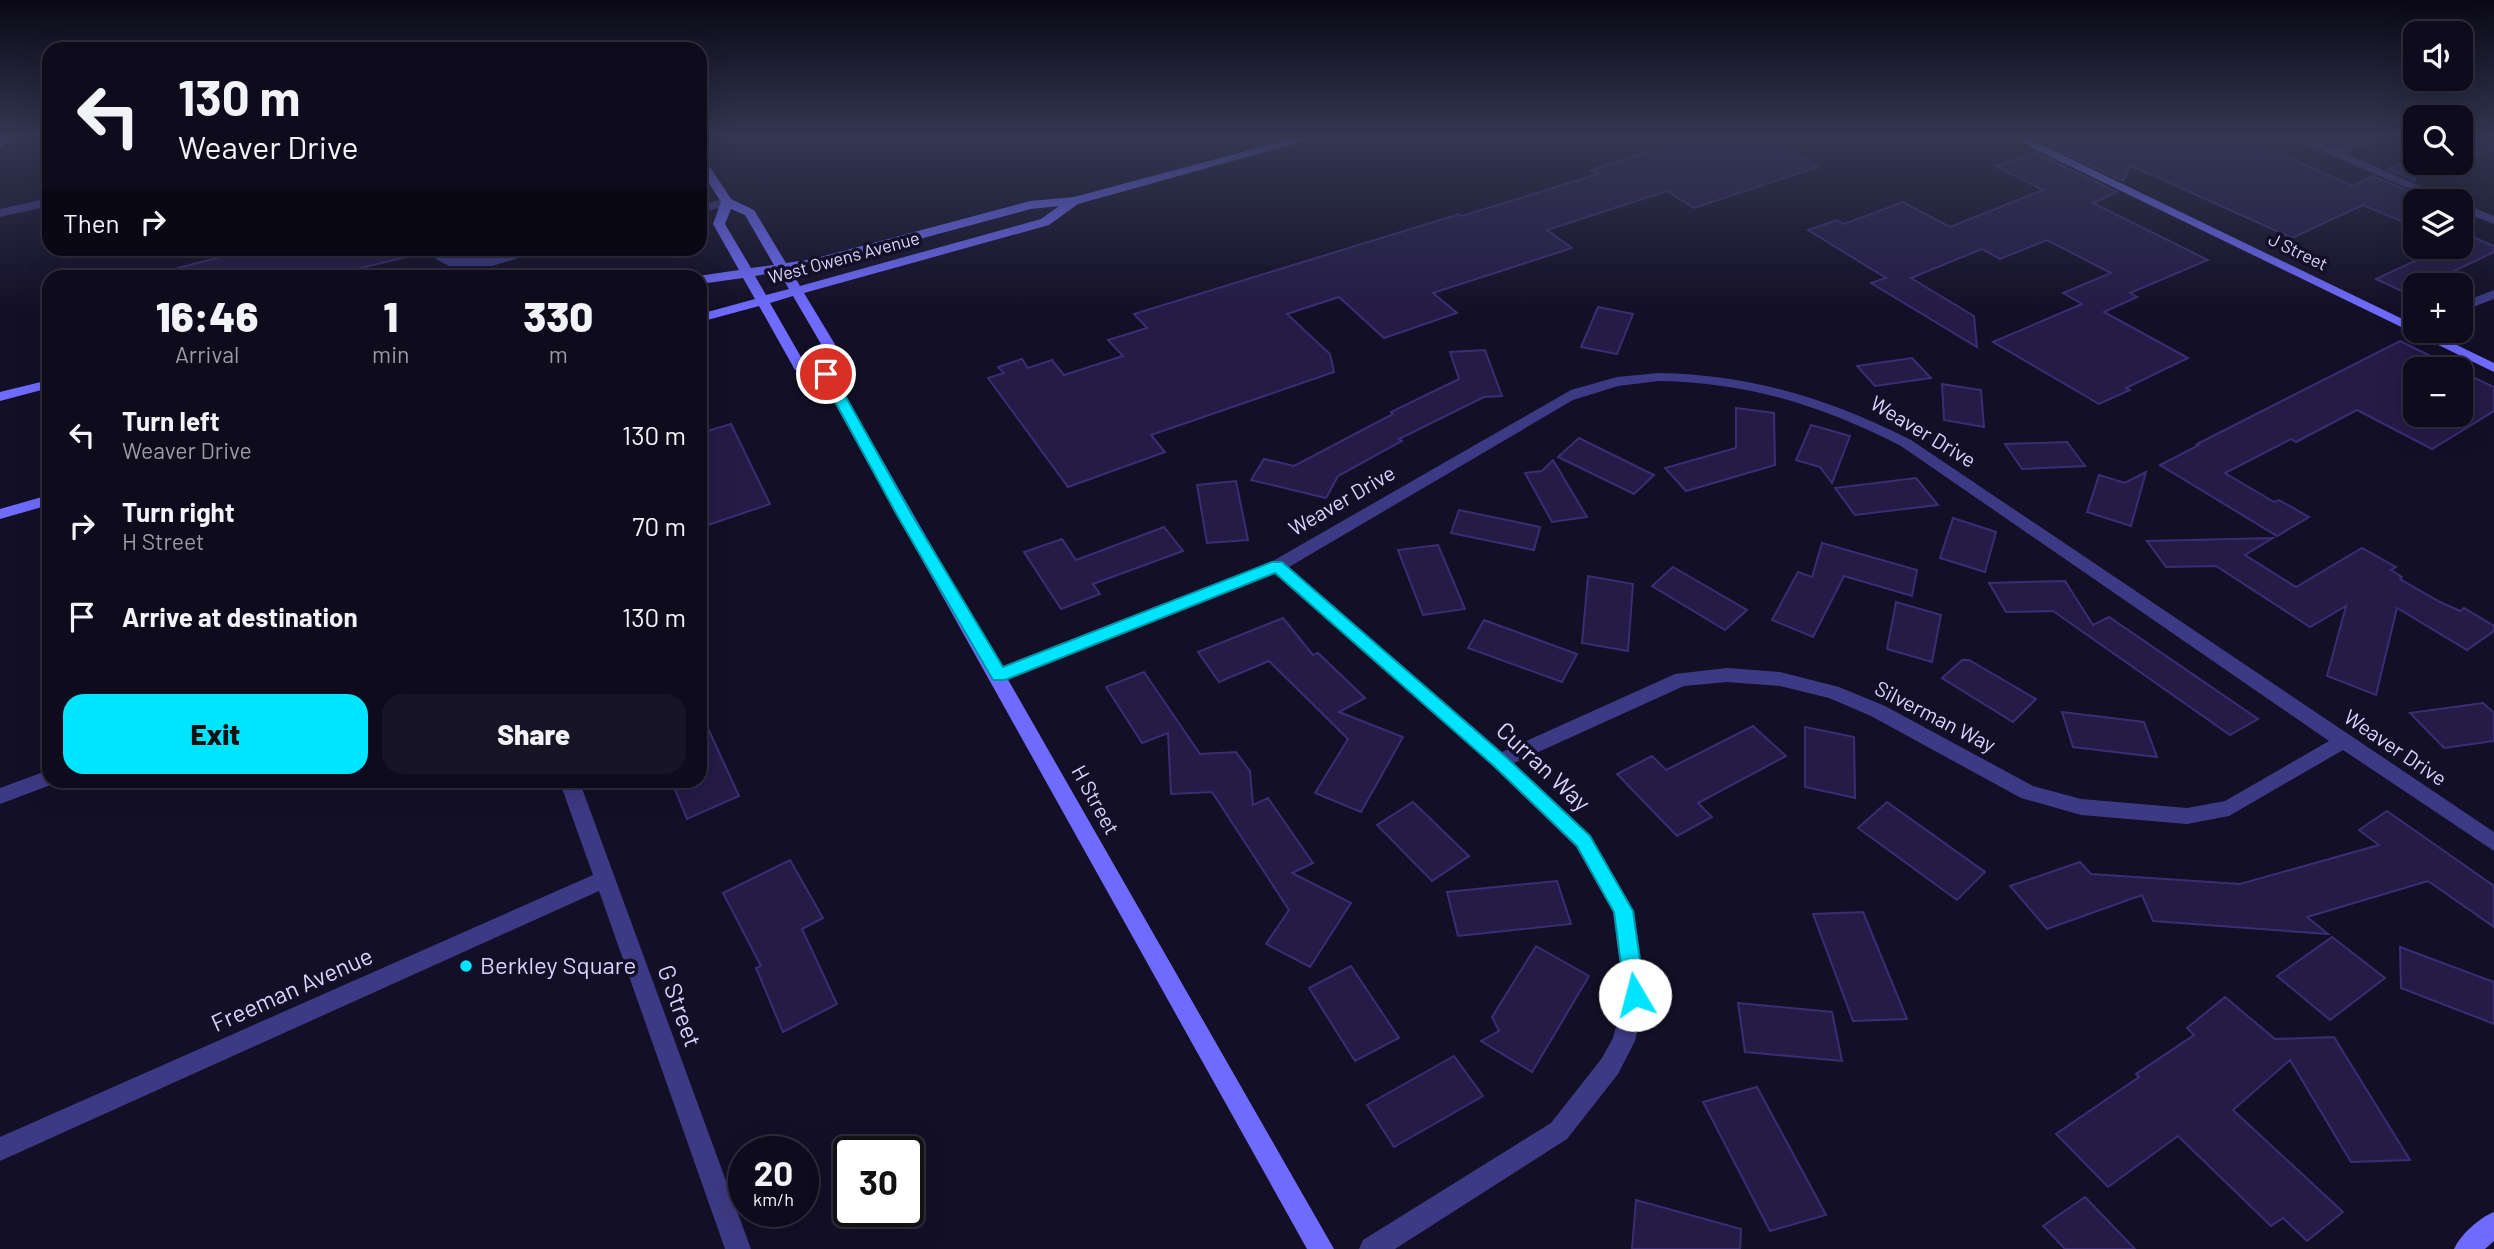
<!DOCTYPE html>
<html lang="en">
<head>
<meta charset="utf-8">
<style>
  body { margin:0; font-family:Barlow,sans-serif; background:#171425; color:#f1f3f6; height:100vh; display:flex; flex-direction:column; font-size:26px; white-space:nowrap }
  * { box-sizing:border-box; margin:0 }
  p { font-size:23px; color:#9b9ba3 }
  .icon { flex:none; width:38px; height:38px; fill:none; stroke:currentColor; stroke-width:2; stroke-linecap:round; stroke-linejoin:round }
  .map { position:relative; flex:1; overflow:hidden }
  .panel { position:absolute; left:42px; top:270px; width:665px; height:518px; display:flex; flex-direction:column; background:#0e0b1c; border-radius:21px; box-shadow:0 7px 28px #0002,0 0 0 2px #2e2b3b }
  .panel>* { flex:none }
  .hud { position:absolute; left:42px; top:42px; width:665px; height:214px; border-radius:21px; box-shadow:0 7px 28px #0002,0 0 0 2px #2e2b3b; background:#0e0b1c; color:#f1f3f6; overflow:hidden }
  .controls { position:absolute; left:2403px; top:21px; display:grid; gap:14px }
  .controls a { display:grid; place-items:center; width:70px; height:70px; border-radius:14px; background:#0e0b1c; box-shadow:0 7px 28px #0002,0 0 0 2px #2e2b3b; font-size:35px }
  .speed { position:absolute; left:728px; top:1136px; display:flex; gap:14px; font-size:35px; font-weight:700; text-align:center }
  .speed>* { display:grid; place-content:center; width:91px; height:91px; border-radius:50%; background:#0e0b1c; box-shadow:0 7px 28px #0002,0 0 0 2px #2e2b3b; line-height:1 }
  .speed small { font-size:18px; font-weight:400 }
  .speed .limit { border:4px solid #111; border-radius:10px; background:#fff; color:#111 }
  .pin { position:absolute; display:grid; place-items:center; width:60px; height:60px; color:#fff; margin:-30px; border:4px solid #fff; border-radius:50%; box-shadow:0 2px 7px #0007 }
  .me { position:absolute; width:77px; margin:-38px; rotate:352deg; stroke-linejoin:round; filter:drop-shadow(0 0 5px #0008) }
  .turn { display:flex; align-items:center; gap:24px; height:147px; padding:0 21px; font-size:32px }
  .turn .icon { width:91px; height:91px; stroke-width:2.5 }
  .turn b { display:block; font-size:49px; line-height:60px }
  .then { display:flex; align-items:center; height:66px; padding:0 21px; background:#0003; gap:14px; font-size:26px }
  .eta { display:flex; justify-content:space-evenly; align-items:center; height:119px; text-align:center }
  .eta b { font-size:42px; font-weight:800; line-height:49px }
  .action { display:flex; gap:14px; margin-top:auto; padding:14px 21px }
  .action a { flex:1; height:80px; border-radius:21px; background:#00e5ff; color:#111; font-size:28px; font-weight:800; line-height:80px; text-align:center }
  .action a+a { background:#171425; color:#f1f3f6 }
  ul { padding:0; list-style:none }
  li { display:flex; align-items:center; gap:21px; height:91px; padding:0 21px }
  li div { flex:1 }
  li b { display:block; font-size:26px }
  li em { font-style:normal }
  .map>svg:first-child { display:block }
  .building { fill:#241b47; stroke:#3b2d73; stroke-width:2 }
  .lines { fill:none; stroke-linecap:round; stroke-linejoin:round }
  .street { fill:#3d3a85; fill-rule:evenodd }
  .secondary { fill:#6f6bff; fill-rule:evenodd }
  .route { fill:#00e5ff; stroke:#0095a6; stroke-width:2 }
  .poi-dot { fill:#00e5ff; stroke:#130f26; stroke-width:2.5 }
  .labels { text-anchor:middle; stroke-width:7; stroke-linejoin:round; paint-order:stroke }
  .far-street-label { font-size:18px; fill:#d9d4ff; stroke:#130f26 }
  .street-label { font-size:21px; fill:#d9d4ff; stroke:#130f26 }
  .near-street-label { font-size:24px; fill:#d9d4ff; stroke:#130f26 }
  .near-poi-label { font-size:24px; fill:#d9d4ff; stroke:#130f26; text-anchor:start }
</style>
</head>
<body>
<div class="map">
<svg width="2494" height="1249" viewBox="0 0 2494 1249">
  <rect width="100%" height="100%" fill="#130f26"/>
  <g class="building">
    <path d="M 1700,136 L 1764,136 L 1818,167 L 1694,208 L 1667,191 L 1547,230 L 1572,248 L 1433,293 L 1457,313 L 1384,338 L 1339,297 L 1287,314 L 1330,354 L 1334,372 L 1151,435 L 1165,452 L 1068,487 L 988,378 L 1004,373 L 998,367 L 1022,359 L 1028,368 L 1052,360 L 1064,375 L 1123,356 L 1108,340 L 1147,328 L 1134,314 L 1459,214 L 1462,216 L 1598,174 L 1591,170 Z"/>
    <path d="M 2076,136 L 2239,136 L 2353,186 L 2373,176 L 2415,194 L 2415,227 L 2363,205 L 2292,238 L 2130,165 L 2123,181 L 2049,146 Z"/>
    <path d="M 2467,136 L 2494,136 L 2494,149 L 2432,175 L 2415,168 L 2415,181 L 2388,169 L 2415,157 L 2415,163 L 2460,163 L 2460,139 Z"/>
    <path d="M 2034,152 L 2117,192 L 2093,203 L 2208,260 L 2130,293 L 2137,297 L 2104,312 L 2188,358 L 2126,388 L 2130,390 L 2099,404 L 1993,342 L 2082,304 L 2063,293 L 2111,273 L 2047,240 L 2000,259 L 1982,249 L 1911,278 L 1974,316 L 1977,347 L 1871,283 L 1886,278 L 1808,230 L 1837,220 L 1844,224 L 1903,202 L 1950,227 L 2043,190 L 1995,166 Z"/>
    <path d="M 2468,235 L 2494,246 L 2494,252 L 2425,285 L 2415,285 L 2415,291 L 2408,294 L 2376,279 L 2445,247 L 2460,247 L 2460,239 Z"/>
    <path d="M 256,248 L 405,248 L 406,257 L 329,276 L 180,276 L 178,268 Z"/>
    <path d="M 1598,307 L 1633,314 L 1617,354 L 1581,347 Z"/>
    <path d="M 2400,341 L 2457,369 L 2415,369 L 2415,415 L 2460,415 L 2460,371 L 2494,387 L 2494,411 L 2432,449 L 2357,410 L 2296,442 L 2291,439 L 2225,473 L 2274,502 L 2279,500 L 2309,517 L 2277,536 L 2160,465 L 2199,445 L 2197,444 Z"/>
    <path d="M 1485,350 L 1502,396 L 1484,397 L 1399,439 L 1402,441 L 1338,476 L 1326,498 L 1251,480 L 1264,459 L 1294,466 L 1393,414 L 1391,412 L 1459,379 L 1450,352 Z"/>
    <path d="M 1912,358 L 1931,378 L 1875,386 L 1857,366 Z"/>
    <path d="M 1942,384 L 1981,390 L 1984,427 L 1944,420 Z"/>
    <path d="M 1736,408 L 1774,413 L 1775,465 L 1686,491 L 1665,468 L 1736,448 Z"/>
    <path d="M 731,424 L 770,504 L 708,525 L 700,507 L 700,433 Z"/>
    <path d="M 1811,425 L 1850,436 L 1832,483 L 1820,467 L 1796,460 Z"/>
    <path d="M 1579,438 L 1654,475 L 1634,494 L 1558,457 Z"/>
    <path d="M 2067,442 L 2085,466 L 2022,469 L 2005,444 Z"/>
    <path d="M 1553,460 L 1587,517 L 1552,522 L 1525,473 L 1542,471 Z"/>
    <path d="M 2146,472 L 2131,526 L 2087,512 L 2099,475 L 2125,483 Z"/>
    <path d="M 1916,478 L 1938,505 L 1855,515 L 1835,488 Z"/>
    <path d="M 1236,481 L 1248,540 L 1207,543 L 1197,485 Z"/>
    <path d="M 1459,510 L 1540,527 L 1534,550 L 1451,533 Z"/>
    <path d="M 1953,518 L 1996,532 L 1985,572 L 1940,558 Z"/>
    <path d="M 1164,527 L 1183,551 L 1093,584 L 1100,594 L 1061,609 L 1024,552 L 1062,539 L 1076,560 Z"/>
    <path d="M 2273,538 L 2245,555 L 2296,587 L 2362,548 L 2396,567 L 2391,570 L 2402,577 L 2400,579 L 2440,602 L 2460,611 L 2464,608 L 2494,626 L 2494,631 L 2467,650 L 2397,608 L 2376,695 L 2327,676 L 2346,606 L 2310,627 L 2216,566 L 2166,567 L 2147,541 Z"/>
    <path d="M 1822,543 L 1917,570 L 1912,596 L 1844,576 L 1813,637 L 1772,620 L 1798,572 L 1812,577 Z"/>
    <path d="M 1438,545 L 1465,609 L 1423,615 L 1398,550 Z"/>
    <path d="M 1673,567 L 1747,610 L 1725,630 L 1652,586 Z"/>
    <path d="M 1588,576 L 1633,584 L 1628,651 L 1582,643 Z"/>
    <path d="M 2065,581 L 2093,625 L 2109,617 L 2258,719 L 2230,735 L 2053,611 L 2006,612 L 1989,583 Z"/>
    <path d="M 1896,602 L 1941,615 L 1932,662 L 1887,649 Z"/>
    <path d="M 1283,618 L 1313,655 L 1318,653 L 1365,698 L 1339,712 L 1403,737 L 1361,812 L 1315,793 L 1348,739 L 1269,661 L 1219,682 L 1198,652 Z"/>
    <path d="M 1484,620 L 1577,654 L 1562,682 L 1468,648 Z"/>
    <path d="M 1962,660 L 1969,660 L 2036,699 L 2013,722 L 1942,678 Z"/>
    <path d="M 1144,672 L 1200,754 L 1236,752 L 1250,771 L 1253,805 L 1268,798 L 1313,863 L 1292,873 L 1351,903 L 1310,967 L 1266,944 L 1289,910 L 1212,792 L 1171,794 L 1168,733 L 1142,743 L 1106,687 Z"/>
    <path d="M 2483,703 L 2494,713 L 2494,741 L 2444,748 L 2410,713 Z"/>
    <path d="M 700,711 L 739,796 L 687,819 L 671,780 L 700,780 Z"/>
    <path d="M 2062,712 L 2144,722 L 2157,757 L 2073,747 Z"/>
    <path d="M 1753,726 L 1786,756 L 1698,803 L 1712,817 L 1677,836 L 1617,774 L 1652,756 L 1666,770 Z"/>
    <path d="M 1805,727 L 1854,737 L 1855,798 L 1805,787 Z"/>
    <path d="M 1413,802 L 1469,856 L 1432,881 L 1377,825 Z"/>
    <path d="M 1887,802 L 1985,872 L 1957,900 L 1858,828 Z"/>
    <path d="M 2387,811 L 2494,886 L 2494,927 L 2428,881 L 2307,917 L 2328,934 L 2153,921 L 2142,895 L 2047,929 L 2010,886 L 2080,862 L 2091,874 L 2240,884 L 2379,845 L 2359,830 Z"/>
    <path d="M 790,860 L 823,918 L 802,929 L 837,1004 L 783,1032 L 756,968 L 761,966 L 723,893 Z"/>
    <path d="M 1557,881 L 1571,924 L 1458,936 L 1447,892 Z"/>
    <path d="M 1863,912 L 1907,1019 L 1853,1021 L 1813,914 Z"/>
    <path d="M 2332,937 L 2385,978 L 2330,1020 L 2277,976 Z"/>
    <path d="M 1536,946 L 1589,976 L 1532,1072 L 1481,1041 L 1499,1031 L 1492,1017 Z"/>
    <path d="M 2400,947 L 2494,982 L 2494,1024 L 2401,988 Z"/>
    <path d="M 1351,966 L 1399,1038 L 1355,1061 L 1309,988 Z"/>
    <path d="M 2225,997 L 2275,1039 L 2334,1037 L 2410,1160 L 2351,1162 L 2290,1060 L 2233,1110 L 2343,1212 L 2307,1241 L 2283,1218 L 2271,1226 L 2178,1136 L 2108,1187 L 2056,1134 L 2139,1077 L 2136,1074 L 2194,1035 L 2187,1028 Z"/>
    <path d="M 1738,1003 L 1832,1012 L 1842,1061 L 1745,1052 Z"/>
    <path d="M 1454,1056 L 1483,1096 L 1394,1147 L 1367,1105 Z"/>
    <path d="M 1757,1087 L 1826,1215 L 1770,1231 L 1703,1102 Z"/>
    <path d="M 2085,1197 L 2135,1249 L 2065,1249 L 2043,1226 Z"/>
    <path d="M 1636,1200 L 1741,1229 L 1740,1249 L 1632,1249 Z"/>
  </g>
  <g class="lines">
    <g class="street">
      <path d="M 2287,136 L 2303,136 L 2334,149 L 2366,136 L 2383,136 L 2344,153 L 2454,201 L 2438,201 Z"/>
      <path d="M 49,198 L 49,206 L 0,217 L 0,209 Z"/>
      <path d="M 727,198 L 733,202 L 731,205 L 700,213 L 700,205 Z"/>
      <path d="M 2460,202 L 2494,216 L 2494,224 L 2460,211 Z"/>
      <path d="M 415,248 C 435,248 449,258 469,258 C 498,258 523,248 552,248 L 492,266 L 449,266 Z"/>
      <path d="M 2494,290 L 2494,299 L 2460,312 L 2460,303 Z"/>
      <path d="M 1659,373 C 1752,375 1828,398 1911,440 L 2494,832 L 2494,851 L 2343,750 L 2229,816 L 2187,824 L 2081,815 L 2021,798 L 1871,716 L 1829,698 L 1780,686 L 1727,682 L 1684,686 L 1514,763 L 1590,835 L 1634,911 L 1646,995 L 1635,1041 L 1618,1074 L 1567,1139 L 1395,1249 L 1359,1249 L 1363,1240 L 1551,1123 L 1602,1058 L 1613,1038 L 1624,995 L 1613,912 L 1576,847 L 1493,766 L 1275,573 L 1005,680 L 993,680 L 990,675 L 993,670 L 1271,562 L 1571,390 L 1617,377 ZM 1659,381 C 1750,383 1820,405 1901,446 L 2329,741 L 2225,801 L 2187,808 L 2081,799 L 2033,786 L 1885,706 L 1839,687 L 1780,672 L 1727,668 L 1675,674 L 1502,752 L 1289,567 L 1573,400 L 1618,386 Z"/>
      <path d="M 49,770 L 49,780 L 57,780 L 56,783 L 0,804 L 0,788 Z"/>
      <path d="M 559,780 L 579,780 L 751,1249 L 725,1249 L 599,891 L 0,1161 L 0,1137 L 593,875 Z"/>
    </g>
    <g class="secondary">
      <path d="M 0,136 L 6,136 L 6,145 L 0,148 Z"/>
      <path d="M 1302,136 L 1322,136 L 1078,204 L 1049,225 L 804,293 L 842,356 L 833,374 L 1334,1249 L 1307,1249 L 820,377 L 795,370 L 759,306 L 700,322 L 700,314 L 755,299 L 743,278 L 700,284 L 698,276 L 739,270 L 713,224 L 721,202 L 700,169 L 700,156 L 704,158 L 731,199 L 754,210 L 786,263 L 813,259 L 1030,201 L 1074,197 ZM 1059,206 L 1041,219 L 800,286 L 791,270 L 819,266 L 1031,209 ZM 731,209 L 745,215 L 774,265 L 751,268 L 725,224 ZM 779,272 L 789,289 L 766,295 L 755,276 ZM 793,296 L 828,356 L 822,368 L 805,364 L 770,303 Z"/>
      <path d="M 2008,136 L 2023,136 L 2415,325 L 2415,331 L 2428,331 L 2494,363 L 2494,372 Z"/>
      <path d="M 49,380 L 49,388 L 0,401 L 0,392 Z"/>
      <path d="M 49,495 L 49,505 L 0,519 L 0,509 Z"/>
      <path d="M 2494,1212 L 2494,1241 L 2485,1249 L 2454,1249 C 2461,1234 2479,1218 2494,1212 Z"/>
    </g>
  </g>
  <linearGradient id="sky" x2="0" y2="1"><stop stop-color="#0a0815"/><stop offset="0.44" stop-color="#333752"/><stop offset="1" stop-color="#333752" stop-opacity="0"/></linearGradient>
  <rect width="2494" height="311" fill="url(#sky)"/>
  <path class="route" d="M 826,370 L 833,374 L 912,515 L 1003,667 L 1272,562 L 1282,562 L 1506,757 L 1590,836 L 1633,911 L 1645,995 L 1642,1002 L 1635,1005 L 1628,1002 L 1625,995 L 1614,912 L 1577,846 L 1494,766 L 1275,573 L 1005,680 L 993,680 L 897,515 L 820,374 Z"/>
  <circle class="poi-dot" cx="466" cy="966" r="7"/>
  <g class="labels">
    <g class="far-street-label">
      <text transform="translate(2298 252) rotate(26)" y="6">J Street</text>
      <text transform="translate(844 258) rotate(-15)" y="6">West Owens Avenue</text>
    </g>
    <g class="street-label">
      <text transform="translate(1923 432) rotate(31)" y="7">Weaver Drive</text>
      <text transform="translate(1342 501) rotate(-30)" y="7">Weaver Drive</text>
      <text transform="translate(1935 717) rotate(27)" y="7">Silverman Way</text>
      <text transform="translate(2395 748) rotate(34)" y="7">Weaver Drive</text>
      <text transform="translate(1095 800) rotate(61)" y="7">H Street</text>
    </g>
    <g class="near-street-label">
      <text transform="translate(1543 767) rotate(43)" y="8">Curran Way</text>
      <text transform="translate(292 990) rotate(-24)" y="8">Freeman Avenue</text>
      <text transform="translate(679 1006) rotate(70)" y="8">G Street</text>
    </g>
    <g class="near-poi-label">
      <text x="480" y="974">Berkley Square</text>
    </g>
  </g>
</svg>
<div class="controls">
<a><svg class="icon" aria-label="sound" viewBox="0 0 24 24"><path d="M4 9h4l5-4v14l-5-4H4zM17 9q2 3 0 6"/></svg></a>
<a><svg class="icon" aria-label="search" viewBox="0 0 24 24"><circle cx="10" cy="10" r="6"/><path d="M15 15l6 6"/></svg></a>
<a><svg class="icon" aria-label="layers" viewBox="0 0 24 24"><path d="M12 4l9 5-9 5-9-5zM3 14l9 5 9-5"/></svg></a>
<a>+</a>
<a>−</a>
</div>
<div class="speed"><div>20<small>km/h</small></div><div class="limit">30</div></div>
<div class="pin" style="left:826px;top:374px;background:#d93025"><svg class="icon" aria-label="arrive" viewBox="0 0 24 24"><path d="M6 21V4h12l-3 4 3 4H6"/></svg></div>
<svg class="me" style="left:1635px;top:995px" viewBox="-20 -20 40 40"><circle r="19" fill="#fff"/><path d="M0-13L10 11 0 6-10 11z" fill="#00e5ff"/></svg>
<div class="hud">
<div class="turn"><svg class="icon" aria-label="left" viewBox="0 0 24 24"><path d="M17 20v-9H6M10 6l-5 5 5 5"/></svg><div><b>130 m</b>Weaver Drive</div></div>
<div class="then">Then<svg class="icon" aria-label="right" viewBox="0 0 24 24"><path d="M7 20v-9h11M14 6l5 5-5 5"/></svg></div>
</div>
<section class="panel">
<div class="eta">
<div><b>16:46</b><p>Arrival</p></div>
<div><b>1</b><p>min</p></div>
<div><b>330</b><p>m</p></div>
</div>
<ul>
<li><svg class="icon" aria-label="left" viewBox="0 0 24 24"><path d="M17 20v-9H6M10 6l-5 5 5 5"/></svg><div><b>Turn left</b><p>Weaver Drive</p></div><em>130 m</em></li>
<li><svg class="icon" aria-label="right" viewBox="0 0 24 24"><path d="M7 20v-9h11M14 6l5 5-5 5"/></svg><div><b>Turn right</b><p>H Street</p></div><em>70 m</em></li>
<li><svg class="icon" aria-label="arrive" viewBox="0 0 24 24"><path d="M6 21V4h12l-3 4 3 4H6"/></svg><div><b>Arrive at destination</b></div><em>130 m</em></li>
</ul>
<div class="action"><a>Exit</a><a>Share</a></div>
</section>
</div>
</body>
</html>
